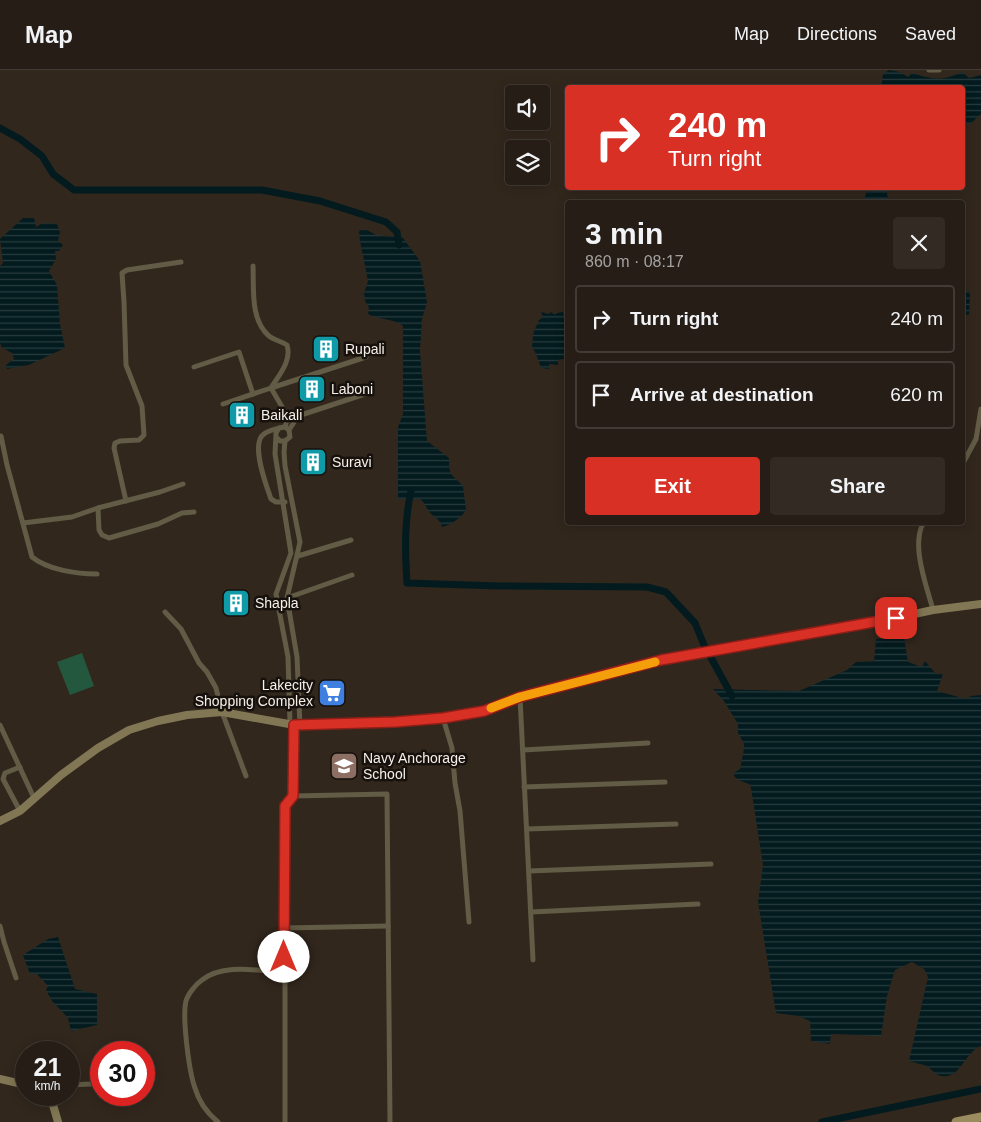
<!DOCTYPE html>
<html lang="en">
<head>
<meta charset="utf-8">
<style>
  body { margin:0; font-family:Helvetica,sans-serif; background:#322a23; color:#f1f3f6; height:100vh; display:flex; flex-direction:column; font-size:19px; white-space:nowrap }
  * { box-sizing:border-box; margin:0 }
  p { font-size:16px; color:#a4a2a1 }
  .icon { flex:none; width:28px; height:28px; fill:none; stroke:currentColor; stroke-width:2; stroke-linecap:round; stroke-linejoin:round }
  .map { position:relative; flex:1; overflow:hidden }
  .drawer { position:absolute; left:565px; top:130px; width:400px; height:325px; display:flex; flex-direction:column; background:#261d16; border-radius:5px; box-shadow:0 2px 12px #0003,0 0 0 1px #423b35 }
  .drawer>* { flex:none }
  .guide { position:absolute; left:565px; top:15px; width:400px; height:105px; border-radius:5px; box-shadow:0 2px 12px #0003,0 0 0 1px #423b35; background:#d93025; color:#fff; overflow:hidden }
  .controls { position:absolute; left:505px; top:15px; display:grid; gap:10px }
  .controls a { display:grid; place-items:center; width:45px; height:45px; border-radius:5px; background:#261d16; box-shadow:0 2px 12px #0003,0 0 0 1px #423b35; font-size:25px }
  .speed { position:absolute; left:15px; top:971px; display:flex; gap:10px; font-size:25px; font-weight:700; text-align:center }
  .speed>* { display:grid; place-content:center; width:65px; height:65px; border-radius:50%; background:#261d16; box-shadow:0 2px 12px #0003,0 0 0 1px #423b35; line-height:1 }
  .speed small { font-size:12px; font-weight:400 }
  .speed .limit { border:8px solid #d22; background:#fff; color:#111 }
  .pin { position:absolute; display:grid; place-items:center; width:42px; height:42px; color:#fff; margin:-21px; border-radius:10px; box-shadow:0 2px 8px #0006 }
  .me { position:absolute; width:55px; margin:-28px; rotate:0deg; stroke-linejoin:round; filter:drop-shadow(0 0 4px #0008) }
  .turn { display:flex; align-items:center; gap:18px; height:105px; padding:0 20px; font-size:22px }
  .turn .icon { width:65px; height:65px; stroke-width:2.5 }
  .turn b { display:block; font-size:35px; line-height:42px }
  .round { display:grid; place-items:center; flex:none; width:52px; height:52px; border-radius:5px; background:#322a23 }
  .headline { display:flex; align-items:center; justify-content:space-between; height:85px; padding:0 20px }
  h1 { font-size:30px; font-weight:600; line-height:38px }
  .primary-button { display:flex; gap:10px; margin-top:auto; padding:10px 20px }
  .primary-button a { flex:1; height:58px; border-radius:5px; background:#d93025; color:#fff; font-size:20px; font-weight:600; line-height:58px; text-align:center }
  .primary-button a+a { background:#322a23; color:#f1f3f6 }
  ul { padding:0; list-style:none }
  li { display:flex; align-items:center; gap:15px; height:68px; margin:0 10px 8px; padding:0 10px; border:2px solid #423b35; border-radius:5px }
  li div { flex:1 }
  li b { display:block; font-size:19px }
  li em { font-style:normal }
  header { display:flex; align-items:center; gap:30px; box-sizing:border-box; height:70px; padding:0 25px; background:#261d16; border-bottom:1px solid #423b35 }
  header strong { font-size:24px }
  nav { display:flex; gap:28px; margin-inline-start:auto; font-size:18px }
  .map>svg:first-child { display:block }
  .park { fill:#23583f }
  .water { fill:url(#water-rules) }
  .lines { fill:none; stroke-linecap:round; stroke-linejoin:round }
  .canal { stroke:#031b1e; stroke-width:7 }
  .street { stroke:#625b45; stroke-width:5 }
  .secondary { stroke:#827754; stroke-width:8 }
  .primary { stroke:#9a8c5e; stroke-width:9 }
  .route-casing { stroke:#8d1f18; stroke-width:12 }
  .route { stroke:#d93025; stroke-width:9 }
  .slow { stroke:#f59e0b; stroke-width:9 }
  .labels { text-anchor:middle; stroke-width:5; stroke-linejoin:round; paint-order:stroke }
  .poi-label { font-size:14px; fill:#f7efe9; stroke:#16110d; text-anchor:start }
</style>
</head>
<body>
<header>
<strong>Map</strong>
<nav><a>Map</a><a>Directions</a><a>Saved</a></nav>
</header>
<div class="map">
<svg width="981" height="1052" viewBox="0 0 981 1052">
  <defs>
    <pattern id="water-rules" width="6" height="5" patternUnits="userSpaceOnUse" patternTransform="scale(1.25)"><rect width="6" height="5" fill="#031b1e"/><path d="M0 2.5h6" fill="none" stroke="#283c3f"/></pattern>
  </defs>
  <rect width="100%" height="100%" fill="#32271d"/>
  <path class="park" d="M 82,583 L 94,616 L 70,625 L 57,592 Z"/>
  <g class="water">
    <path d="M 889,0 L 900,2 L 908,7 L 912,3 C 932,9 941,12 962,2 L 969,8 L 981,5 L 981,44 L 970,54 L 964,54 L 963,56 L 962,18 L 881,17 L 883,4 Z"/>
    <path d="M 868,118 L 888,118 L 887,125 L 891,132 L 863,132 Z"/>
    <path d="M 23,148 L 34,148 L 36,157 L 43,153 L 57,154 L 60,162 L 58,171 L 63,175 L 59,181 L 55,181 L 56,189 L 49,201 L 57,215 L 60,254 L 65,278 L 29,295 L 7,299 L 6,295 L 14,289 L 12,283 L 2,278 L 0,273 L 0,196 L 3,193 L 0,169 Z"/>
    <path d="M 360,160 L 367,160 L 376,165 L 403,168 L 420,191 L 427,232 L 422,249 L 420,281 L 427,371 L 449,388 C 449,407 451,403 463,416 L 466,440 C 461,448 451,455 442,457 C 440,448 432,447 428,440 C 425,435 425,433 420,429 L 398,429 L 398,357 L 403,344 L 403,256 C 393,248 378,250 368,244 L 369,238 L 365,231 L 364,223 L 368,211 L 360,171 L 359,162 Z"/>
    <path d="M 963,219 L 969,222 L 970,225 L 969,244 L 963,246 Z"/>
    <path d="M 541,242 L 549,244 L 551,242 L 555,245 L 557,243 L 563,242 L 564,247 L 567,246 L 567,293 L 563,289 L 558,290 L 558,295 L 549,294 L 549,299 L 542,298 C 537,291 538,284 532,278 C 533,267 532,261 539,252 L 538,251 L 543,247 Z"/>
    <path d="M 904,567 L 908,592 L 922,597 L 925,591 L 936,604 L 943,604 L 937,621 L 966,629 L 971,626 L 981,625 L 981,976 C 963,983 960,1013 938,1005 C 934,1003 931,999 928,997 C 923,994 915,993 909,991 L 928,907 L 924,899 L 912,892 L 895,900 L 887,926 L 881,966 L 831,964 L 830,974 L 811,971 L 810,951 L 798,946 L 776,943 L 758,832 L 763,795 L 751,718 L 749,714 L 738,710 L 734,706 L 735,702 L 740,699 L 744,679 L 744,674 L 738,663 L 738,654 L 724,631 L 713,619 L 799,621 L 847,600 L 856,592 L 874,591 L 876,569 Z"/>
    <path d="M 58,867 L 75,919 L 97,924 L 97,955 L 71,961 L 68,948 L 52,931 L 46,920 L 48,916 L 37,904 L 30,904 L 23,885 L 48,869 Z"/>
  </g>
  <g class="lines">
    <g class="canal">
      <path d="M 0,58 L 20,69 L 42,86 L 53,104 L 74,120 L 262,120 L 320,131 L 386,152 L 397,162 L 399,175"/>
      <path d="M 411,421 C 404,453 405,481 407,513 L 499,516 L 647,517 L 666,522 L 695,553 L 704,575 L 732,626"/>
      <path d="M 822,1052 L 981,1019"/>
    </g>
    <g class="street">
      <path d="M 929,0 L 939,0"/>
      <path d="M 253,196 C 254,218 250,250 269,266 C 274,270 281,271 287,275 C 292,291 279,305 271,318"/>
      <path d="M 194,297 L 239,282 L 253,324"/>
      <path d="M 271,318 L 366,287"/>
      <path d="M 223,334 L 271,318 L 288,347 L 285,357"/>
      <path d="M 279,358 C 273,360 265,361 261,367 C 253,380 266,415 271,429 L 276,432 L 285,432"/>
      <path d="M 289,360 L 298,346 L 365,324"/>
      <path d="M 0,366 L 1,366 L 7,395 L 32,487 C 48,500 77,504 97,504"/>
      <path d="M 277,368 L 280,371 L 285,371 L 290,367 L 289,360 L 285,357 L 279,358 L 276,363 L 275,384 L 291,483 L 276,524 L 288,587 L 290,654"/>
      <path d="M 285,371 L 284,382 L 285,396 L 300,472 L 287,528 L 297,587 L 300,656"/>
      <path d="M 962,395 L 976,369 L 981,339"/>
      <path d="M 126,431 L 114,378 L 115,373 L 120,371 L 139,370 L 144,365 L 142,336 L 126,295 L 124,232 L 122,203 L 127,200 L 181,192"/>
      <path d="M 98,438 L 99,460 L 102,465 L 109,468 L 158,454 L 182,443 L 194,442"/>
      <path d="M 924,452 C 910,474 927,517 933,540"/>
      <path d="M 23,453 L 72,447 L 98,438 L 160,422 L 183,414"/>
      <path d="M 298,486 L 351,470"/>
      <path d="M 287,528 L 352,505"/>
      <path d="M 165,542 L 181,559 L 199,593 L 207,602 L 216,618 L 222,642 L 246,706"/>
      <path d="M 520,627 L 533,890"/>
      <path d="M 443,648 L 452,678 L 455,713 L 460,741 L 469,852"/>
      <path d="M 0,655 L 34,728"/>
      <path d="M 294,655 L 293,726 L 387,724 L 390,1052"/>
      <path d="M 523,680 L 648,673"/>
      <path d="M 524,717 L 665,712"/>
      <path d="M 20,741 L 3,709 L 5,703 L 20,697"/>
      <path d="M 527,759 L 676,754"/>
      <path d="M 529,801 L 711,794"/>
      <path d="M 531,842 L 698,834"/>
      <path d="M 0,856 L 4,872 L 16,908"/>
      <path d="M 284,858 L 388,856"/>
      <path d="M 69,1015 L 91,1014"/>
      <path d="M 218,1052 C 207,1043 199,1032 195,1018 C 189,1002 182,947 186,931 C 188,924 196,914 202,910 C 224,893 258,901 284,902"/>
      <path d="M 285,1052 L 285,736 L 293,726"/>
    </g>
    <g class="secondary">
      <path d="M 0,751 L 20,741 L 61,705 L 98,678 L 129,660 L 158,651 L 187,645 L 222,642 L 300,656 L 395,652 L 443,648 L 483,641 L 520,627 L 661,590 L 858,556 L 933,540 L 981,534"/>
      <path d="M 0,1009 L 26,1015"/>
      <path d="M 44,1025 L 53,1035 L 58,1052"/>
    </g>
    <path class="primary" d="M 956,1052 L 981,1047"/>
  </g>
  <g class="lines">
    <g class="route-casing">
      <path id="route" d="M 284,887 L 285,736 L 293,726 L 294,655 L 395,652 L 443,648 L 484,641 L 520,627 L 661,590 L 896,548"/>
    </g>
    <use href="#route" class="route"/>
    <path class="slow" d="M 491,638 L 520,627 L 655,592"/>
  </g>
  <defs>
    <g id="building-square" transform="scale(1.4375)"><rect x="-9" y="-9" width="18" height="18" rx="4" fill="#0f9aa8" stroke="#16110d"/><path d="M-4-6H4V6H1V3H-1V6H-4ZM-2.5-4.3h1.7v1.8h-1.7ZM.8-4.3h1.7v1.8H.8ZM-2.5-1h1.7V.8h-1.7ZM.8-1h1.7V.8H.8Z" fill="#fff"/></g>
    <g id="supermarket-square" transform="scale(1.4375)"><rect x="-9" y="-9" width="18" height="18" rx="4" fill="#3f7fe0" stroke="#16110d"/><path d="M-6-5.5h2.5l.6 2H6L4.5 2H-2.5L-4.4-4H-6ZM-1.5 3.2a1.3 1.3 0 1 0 .1 0ZM3 3.2a1.3 1.3 0 1 0 .1 0Z" fill="#fff"/></g>
    <g id="school-square" transform="scale(1.4375)"><rect x="-9" y="-9" width="18" height="18" rx="4" fill="#8d6e63" stroke="#16110d"/><path d="M0-5L7-2L0 1L-7-2ZM-4 1L0 2.5L4 1V4Q0 6-4 4Z" fill="#fff"/></g>
  </defs>
  <g fill-rule="evenodd">
    <use href="#building-square" x="326" y="279"/>
    <use href="#building-square" x="312" y="319"/>
    <use href="#building-square" x="242" y="345"/>
    <use href="#building-square" x="313" y="392"/>
    <use href="#building-square" x="236" y="533"/>
    <use href="#supermarket-square" x="332" y="623"/>
    <use href="#school-square" x="344" y="696"/>
  </g>
  <g class="labels">
    <g class="poi-label">
      <text x="345" y="284">Rupali</text>
      <text x="331" y="324">Laboni</text>
      <text x="261" y="350">Baikali</text>
      <text x="332" y="397">Suravi</text>
      <text x="255" y="538">Shapla</text>
      <text x="313" y="620" text-anchor="end">Lakecity<tspan x="313" dy="16">Shopping Complex</tspan></text>
      <text x="363" y="693">Navy Anchorage<tspan x="363" dy="16">School</tspan></text>
    </g>
  </g>
</svg>
<div class="controls">
<a><svg class="icon" aria-label="sound" viewBox="0 0 24 24"><path d="M4 9h4l5-4v14l-5-4H4zM17 9q2 3 0 6"/></svg></a>
<a><svg class="icon" aria-label="layers" viewBox="0 0 24 24"><path d="M12 4l9 5-9 5-9-5zM3 14l9 5 9-5"/></svg></a>
</div>
<div class="speed"><div>21<small>km/h</small></div><div class="limit">30</div></div>
<div class="pin" style="left:896px;top:548px;background:#d93025"><svg class="icon" aria-label="arrive" viewBox="0 0 24 24"><path d="M6 21V4h12l-3 4 3 4H6"/></svg></div>
<svg class="me" style="left:284px;top:887px" viewBox="-20 -20 40 40"><circle r="19" fill="#fff"/><path d="M0-13L10 11 0 6-10 11z" fill="#d93025"/></svg>
<div class="guide">
<div class="turn"><svg class="icon" aria-label="right" viewBox="0 0 24 24"><path d="M7 20v-9h11M14 6l5 5-5 5"/></svg><div><b>240 m</b>Turn right</div></div>
</div>
<section class="drawer">
<div class="headline"><div><h1>3 min</h1><p>860 m · 08:17</p></div><a class="round"><svg class="icon" aria-label="close" viewBox="0 0 24 24"><path d="M6 6l12 12M18 6L6 18"/></svg></a></div>
<ul>
<li><svg class="icon" aria-label="right" viewBox="0 0 24 24"><path d="M7 20v-9h11M14 6l5 5-5 5"/></svg><div><b>Turn right</b></div><em>240 m</em></li>
<li><svg class="icon" aria-label="arrive" viewBox="0 0 24 24"><path d="M6 21V4h12l-3 4 3 4H6"/></svg><div><b>Arrive at destination</b></div><em>620 m</em></li>
</ul>
<div class="primary-button"><a>Exit</a><a>Share</a></div>
</section>
</div>
</body>
</html>
